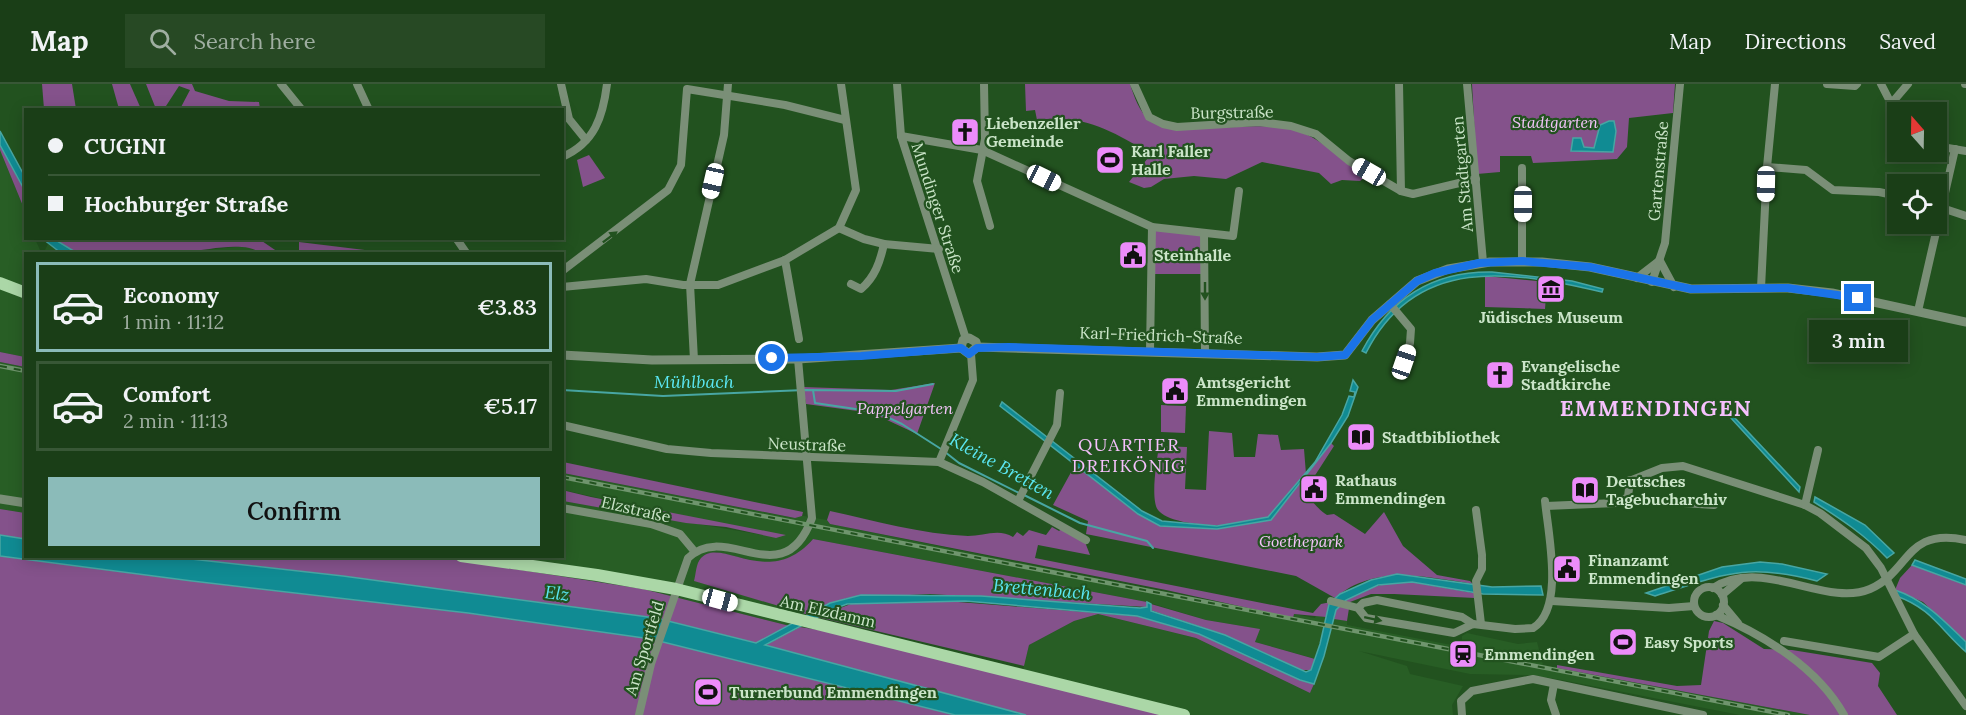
<!DOCTYPE html>
<html lang="en">
<head>
<meta charset="utf-8">
<style>
  body { margin:0; font-family:Lora,serif; background:#274924; color:#f1f3f6; height:100vh; display:flex; flex-direction:column; font-size:22px; white-space:nowrap }
  * { box-sizing:border-box; margin:0 }
  p { font-size:20px; color:#9faea1 }
  .icon { flex:none; width:33px; height:33px; fill:none; stroke:currentColor; stroke-width:2; stroke-linecap:round; stroke-linejoin:round }
  .map { position:relative; flex:1; overflow:hidden }
  .sheet { position:absolute; left:24px; top:168px; width:540px; height:306px; display:flex; flex-direction:column; background:#1a3e17; border-radius:0px; box-shadow:0 3px 15px #0003,0 0 0 2px #385736 }
  .sheet>* { flex:none }
  .hud { position:absolute; left:24px; top:24px; width:540px; height:132px; border-radius:0px; box-shadow:0 3px 15px #0003,0 0 0 2px #385736; display:grid; align-content:center; height:132px; padding:0 24px; background:#1a3e17 }
  .needle { width:39px; rotate:340deg }
  .tools { position:absolute; left:1887px; top:18px; display:grid; gap:12px }
  .tools a { display:grid; place-items:center; width:60px; height:60px; border-radius:0px; background:#1a3e17; box-shadow:0 3px 15px #0003,0 0 0 2px #385736; font-size:30px }
  .end { position:absolute; width:27px; height:27px; margin:-14px; border:8px solid #1a73e8; background:#fff; box-shadow:0 0 0 3px #fff }
  .from { border-radius:50% }
  .bubble { position:absolute; height:42px; border-radius:0px; background:#1a3e17; box-shadow:0 3px 15px #0003,0 0 0 2px #385736; font-size:20px; font-weight:600; line-height:42px; text-align:center }
  .car { position:absolute; width:18px; height:36px; margin:-18px -9px; border-radius:8px; box-shadow:0 0 4px 2px #0007; background:linear-gradient(#fff 24%,#345 0 40%,#fff 0 76%,#345 0 86%,#fff 0) }
  .hud b { display:flex; align-items:center; gap:21px; height:57px; font-size:22px }
  .hud b+b { border-top:2px solid #385736 }
  .hud i { width:15px; height:15px; background:#f1f3f6 }
  ul { padding:10px 0 0; list-style:none }
  li { display:flex; align-items:center; gap:18px; height:90px; margin:0 12px 9px; padding:0 12px; border:3px solid #385736; border-radius:0px }
  li div { flex:1 }
  li b { display:block; font-size:22px }
  li em { font-style:normal; font-weight:600 }
  li.active { border-color:#8bbbb9 }
  li>.icon { width:54px; height:54px; stroke-width:1.5 }
  .button { display:flex; gap:12px; margin-top:auto; padding:12px 24px }
  .button a { flex:1; height:69px; border-radius:0px; background:#8bbbb9; color:#111; font-size:24px; font-weight:600; line-height:69px; text-align:center }
  header { display:flex; align-items:center; gap:36px; box-sizing:border-box; height:84px; padding:0 30px; background:#1a3e17; border-bottom:2px solid #385736 }
  header strong { font-size:28px }
  nav { display:flex; gap:33px; margin-inline-start:auto; font-size:21px }
  .search { width:420px; height:54px; background:#274924; display:flex; align-items:center; gap:15px; box-sizing:border-box; padding:0 21px; border-radius:0px; color:#9faea1; font-size:22px }
  .map>svg:first-child { display:block }
</style>
</head>
<body>
<header>
<strong>Map</strong>
<div class="search"><svg class="icon" aria-label="search" viewBox="0 0 24 24"><circle cx="10" cy="10" r="6"/><path d="M15 15l6 6"/></svg>Search here</div>
<nav><a>Map</a><a>Directions</a><a>Saved</a></nav>
</header>
<div class="map">
<svg width="1966" height="631" viewBox="0 0 1966 631">
  <rect width="100%" height="100%" fill="#22521f"/>
  <!-- built -->
  <g fill="#285e25">
    <polygon points="0,66 25,127 26,154 35,155 40,166 45,166 48,160 61,169 26,170 25,273 0,268"/>
    <polygon points="245,162 263,169 171,170 171,166 185,168"/>
    <polygon points="0,278 25,283 25,429 0,425"/>
    <polygon points="563,389 794,434 798,431 827,436 830,440 1293,534 1294,530 1315,534 1316,531 1347,537 1347,541 1462,563 1462,552 1467,549 1518,560 1537,558 1543,581 1809,631 1740,631 1562,596 1531,591 1470,590 1359,567 1407,582 1410,590 1463,602 1452,621 1453,631 1167,631 1021,594 1029,561 1074,537 1098,530 1196,554 1310,609 1323,577 1255,558 1259,545 1206,536 1147,518 813,455 799,470 782,478 759,478 716,468 706,470 699,476 695,497 809,531 790,542 643,505 438,473 562,472 563,417 780,454 563,406"/>
  </g>
  <!-- green -->
  <g fill="#84528b">
    <polygon points="42,0 72,0 76,25 44,25"/>
    <polygon points="112,0 130,0 141,25 119,25"/>
    <polygon points="146,0 192,0 195,7 229,17 259,18 260,25 180,25 190,6 179,2 166,22 156,25"/>
    <path d="M1025,0H1130C1134,12 1139,28 1150,36C1173,54 1256,36 1292,45C1320,53 1342,75 1366,92L1360,97L1342,96L1331,100L1319,89L1262,78L1226,95L1194,92L1164,95L1151,103L1144,104L1129,98L1151,70C1111,47 1086,30 1037,36L1035,26L1026,27Z"/>
    <polygon points="1472,0 1675,0 1673,29 1629,34 1627,63 1617,75 1533,79 1531,72 1500,72 1500,88 1477,90"/>
    <polygon points="0,61 24,101 25,127 0,66"/>
    <polygon points="589,71 605,94 583,103 577,76"/>
    <polygon points="1155,145 1201,151 1201,190 1154,190"/>
    <path d="M54,155H259L278,168C265,174 255,163 242,163C218,161 195,170 172,166L171,170L77,169Z"/>
    <polygon points="299,158 373,167 373,169 299,169"/>
    <polygon points="1485,192 1547,198 1545,225 1485,223"/>
    <polygon points="0,268 25,273 25,283 0,278"/>
    <polygon points="935,299 917,350 872,329 806,320 803,303 891,306"/>
    <polygon points="1161,321 1186,322 1185,349 1161,348"/>
    <path d="M1209,347L1232,349L1234,373H1255L1258,350L1278,351L1281,366L1304,365L1306,390C1293,403 1282,420 1269,432C1252,447 1171,444 1158,426C1150,415 1157,376 1159,362L1187,363L1185,405L1206,406Z"/>
    <path d="M1331,359L1334,362L1303,410C1315,418 1316,424 1327,431L1334,430L1365,450L1384,428L1403,462L1437,491L1470,497L1473,500C1426,493 1375,480 1335,514L1296,492L1086,450L1088,437L1053,421L1075,381L1138,430L1160,442L1217,445L1271,436Z"/>
    <polygon points="562,378 563,378 803,428 802,432 795,434 563,389"/>
    <polygon points="562,406 591,413 786,451 776,454 726,443 686,439 563,417"/>
    <polygon points="0,425 25,429 25,455 0,451"/>
    <path d="M830,427C875,437 921,450 968,452C983,452 999,444 1013,453L1017,448L1023,452L1029,446L1046,451L1052,443L1059,447L1063,444L1085,458L1090,471L1038,461L1035,474L1313,529L1321,520L1331,518L1326,533L1294,530L1293,534L1166,506L830,440L827,436Z"/>
    <path d="M813,455L1147,518V523L930,510L847,514L809,531L694,497C696,490 696,479 701,474C721,452 769,506 813,455Z"/>
    <polygon points="0,472 192,497 468,529 652,555 955,631 0,631"/>
    <polygon points="360,472 390,475 438,473 643,505 790,542 756,559 656,534 343,492 173,473"/>
    <polygon points="1912,481 1966,501 1966,558 1923,518 1895,506 1900,494"/>
    <path d="M1412,498L1474,509L1475,514L1394,510H1371L1350,518L1347,537L1334,535L1335,526C1354,505 1385,497 1412,498Z"/>
    <polygon points="933,516 1137,532 1199,550 1300,596 1314,600 1310,609 1196,554 1098,530 1074,537 1029,561 1024,582 817,533 856,518"/>
    <polygon points="1151,520 1206,536 1260,545 1255,558 1315,575 1311,586 1301,586 1225,551 1150,526"/>
    <polygon points="1714,537 1723,539 1764,565 1792,566 1872,579 1880,589 1878,602 1897,631 1810,631 1557,584 1557,581 1677,602 1701,601 1709,547"/>
    <polygon points="800,543 832,548 1167,631 1026,631 764,562"/>
  </g>
  <!-- water -->
  <g fill="#108b93" stroke="#48a6a3" stroke-width="1.5">
    <polygon points="1609,37 1614,37 1616,47 1613,68 1571,67 1573,54 1581,54 1584,63 1594,64 1600,41"/>
    <polygon points="0,47 25,93 25,107 0,61"/>
    <polygon points="43,155 54,155 77,169 61,169"/>
    <path d="M1492,188L1572,197L1603,205L1602,208C1512,187 1416,170 1366,269L1362,267C1390,214 1432,187 1492,188Z"/>
    <polygon points="1353,296 1358,303 1348,332 1331,359 1271,436 1217,445 1160,442 1138,430 1000,322 1002,318 1142,427 1162,437 1217,442 1268,433 1315,378 1342,331 1349,312 1354,313 1355,308 1350,307"/>
    <polygon points="1730,333 1734,333 1800,403 1799,408"/>
    <path d="M1815,413L1865,441L1894,469L1887,474C1865,451 1841,435 1814,418Z"/>
    <polygon points="0,451 25,455 26,472 173,473 343,492 656,534 756,559 830,519 861,511 981,512 1140,524 1147,523 1147,518 1151,520 1151,527 1225,551 1306,588 1311,586 1320,560 1329,520 1340,510 1371,496 1397,490 1492,503 1541,502 1543,511 1483,510 1412,498 1378,501 1346,516 1336,526 1324,572 1314,600 1300,596 1199,550 1137,532 965,517 847,520 829,527 765,561 1026,631 955,631 651,555 468,529 192,497 0,472"/>
    <polygon points="1915,476 1966,495 1966,501 1912,481"/>
    <path d="M1760,478L1782,480L1827,490L1817,497C1745,478 1722,491 1655,512L1646,509L1722,483Z"/>
    <path d="M1895,506C1925,516 1944,537 1966,558V568C1940,545 1931,524 1896,512Z"/>
  </g>
  <g fill="none" stroke-linecap="round" stroke-linejoin="round">
    <!-- stream -->
    <g stroke="#48a6a3" stroke-width="2">
      <polyline points="562,306 663,312 805,306 896,307 933,300"/>
      <polyline points="813,306 815,319 876,328 902,340 941,365"/>
      <polyline points="945,368 959,379 1019,409"/>
      <polyline points="1024,411 1080,439 1147,457 1153,464"/>
    </g>
    <!-- minor -->
    <g stroke="#7a8f77" stroke-width="8">
      <polyline points="281,0 302,26"/>
      <polyline points="357,0 369,26"/>
      <polyline points="561,0 569,35 586,56"/>
      <polyline points="897,0 901,52 966,255"/>
      <polyline points="984,0 985,55 977,97 990,142"/>
      <polyline points="1134,0 1149,33 1163,40 1177,43 1259,38 1291,42 1316,50 1349,77 1401,107 1413,110 1476,95"/>
      <polyline points="1399,0 1401,107"/>
      <polyline points="1467,0 1483,178"/>
      <polyline points="1827,0 1855,2 1857,0"/>
      <polyline points="1881,0 1898,33"/>
      <polyline points="1965,0 1966,0"/>
      <polyline points="1890,21 1908,0"/>
      <polyline points="901,52 982,66 1152,143 1150,267"/>
      <polyline points="1936,62 1966,67"/>
      <path d="M562,73C595,59 603,32 607,0"/>
      <polyline points="1767,83 1806,86 1833,106 1879,108 1898,112"/>
      <polyline points="1936,122 1966,132"/>
      <polyline points="1152,143 1233,152 1239,107"/>
      <polyline points="839,144 864,155 884,160 939,165"/>
      <polyline points="1204,149 1205,269"/>
      <polyline points="456,154 467,170"/>
      <polyline points="785,176 799,255"/>
      <polyline points="1522,177 1522,84"/>
      <polyline points="1660,177 1674,203"/>
      <polyline points="562,187 668,106 681,81 687,5 785,21 845,36"/>
      <polyline points="1637,194 1659,177"/>
      <polyline points="1652,198 1665,159 1680,0"/>
      <path d="M851,200L861,205C875,193 880,178 884,160"/>
      <polyline points="562,203 646,195 683,201 718,201 785,176 839,144 856,106 841,0"/>
      <polyline points="1761,204 1767,83 1775,0"/>
      <polyline points="1390,220 1411,245 1410,259 1402,285"/>
      <polyline points="1918,227 1955,65"/>
      <polyline points="694,276 690,200 724,51 728,0"/>
      <polyline points="562,341 667,365 711,369 939,378 983,398 1086,456"/>
      <polyline points="939,378 973,296 971,270"/>
      <polyline points="1627,398 1662,384 1683,382 1805,421 1820,429 1866,464 1881,484 1914,550 1966,622"/>
      <polyline points="1018,417 1057,341 1060,309"/>
      <polyline points="1621,418 1653,417 1714,421"/>
      <polyline points="1805,421 1818,366"/>
      <polyline points="1546,422 1616,419 1628,413 1630,396"/>
      <polyline points="562,424 651,440 680,450 695,468"/>
      <polyline points="1476,426 1482,471"/>
      <circle cx="1709" cy="518" r="15"/>
      <path d="M1713,504C1763,472 1825,524 1870,505C1911,487 1905,443 1966,456"/>
      <polyline points="1722,511 1741,495"/>
      <path d="M1331,517L1358,524L1366,534L1454,549L1473,540L1515,545L1533,544C1565,525 1548,449 1545,417"/>
      <polyline points="1552,517 1669,524 1694,522"/>
      <polyline points="1723,521 1738,539"/>
      <polyline points="1358,524 1363,519 1377,516 1462,533 1473,540"/>
      <path d="M1716,531C1764,551 1818,584 1844,631"/>
      <polyline points="1481,540 1476,497 1482,485 1482,474"/>
      <polyline points="1784,557 1879,573 1914,550"/>
      <polyline points="1554,600 1551,616 1556,631"/>
      <path d="M639,631L651,580L688,474C727,436 783,512 812,434L798,275"/>
      <polyline points="1462,631 1461,617 1472,607 1533,595 1703,631"/>
    </g>
    <!-- tertiary -->
    <g stroke="#7a8f77" stroke-width="9">
      <polyline points="977,263 1317,273 1345,271 1372,236 1417,197 1448,185 1490,178 1542,178 1590,183 1691,205 1788,204 1832,209 1966,238"/>
      <polyline points="961,264 963,256 969,254 976,258 977,263"/>
      <polyline points="961,264 969,270 977,263"/>
      <polyline points="562,271 652,276 798,275 961,264"/>
      <polyline points="0,415 26,419"/>
    </g>
    <!-- primary -->
    <g stroke="#abd7a7" stroke-width="12">
      <polyline points="0,199 26,209"/>
      <polyline points="461,472 597,491 676,505 1184,631"/>
    </g>
    <!-- rail casing -->
    <g stroke="#6f956d" stroke-width="4.5">
      <g id="rail">
        <polyline points="0,282 26,287"/>
        <polyline points="562,393 1788,631"/>
      </g>
    </g>
    <!-- rail -->
    <use href="#rail" stroke="#22521f" stroke-width="2" stroke-dasharray="7" stroke-linecap="butt"/>
  </g>
  <!-- one-way arrows -->
  <defs><path id="oneway-solid" d="M-6-.8H1V-3.2L6.5 0L1 3.2V.8H-6Z" transform="scale(1.5)"/></defs>
  <g fill="#22521f">
    <use href="#oneway-solid" transform="translate(610 153) rotate(-37)"/>
    <use href="#oneway-solid" transform="translate(1205 207) rotate(90)"/>
    <use href="#oneway-solid" transform="translate(1373 535) rotate(12)"/>
  </g>
  <g fill="none" stroke-linecap="round" stroke-linejoin="round">
    <!-- route -->
    <polyline stroke="#1a73e8" stroke-width="8" points="772,274 861,272 961,264 969,270 977,264 1008,263 1317,273 1345,271 1372,236 1417,197 1435,189 1479,179 1522,177 1590,183 1691,205 1788,204 1858,214"/>
  </g>
  <!-- icons -->
  <defs>
    <g id="church-square" transform="scale(1.5)"><rect x="-9" y="-9" width="18" height="18" rx="4" fill="#ec8cfa" stroke="#22521f"/><path d="M-1.2-6h2.4v3.5h3.3v2.4h-3.3V6h-2.4V-.1h-3.3v-2.4h3.3Z" fill="#111"/></g>
    <g id="stadium-square" transform="scale(1.5)"><rect x="-9" y="-9" width="18" height="18" rx="4" fill="#ec8cfa" stroke="#22521f"/><path d="M0-5a6.5 5 0 1 0 0 10a6.5 5 0 1 0 0-10ZM-3.5-1.8h7v3.6h-7Z" fill="#111"/></g>
    <g id="civic-square" transform="scale(1.5)"><rect x="-9" y="-9" width="18" height="18" rx="4" fill="#ec8cfa" stroke="#22521f"/><path d="M-.6-6.5H3V-4.5H.6V-3L4-1V1h2V6H-6V1h2V-1L-.6-3ZM-1.2 2.5V6h2.4V2.5Z" fill="#111"/></g>
    <g id="museum-square" transform="scale(1.5)"><rect x="-9" y="-9" width="18" height="18" rx="4" fill="#ec8cfa" stroke="#22521f"/><path d="M0-6L6-3V-2H-6V-3ZM-5-1h2V3h-2ZM-1-1h2V3h-2ZM3-1h2V3H3ZM-6 4H6V6H-6Z" fill="#111"/></g>
    <g id="library-square" transform="scale(1.5)"><rect x="-9" y="-9" width="18" height="18" rx="4" fill="#ec8cfa" stroke="#22521f"/><path d="M-6-4Q-3-5.5-.7-3.5V5Q-3 3-6 4ZM6-4Q3-5.5 .7-3.5V5Q3 3 6 4Z" fill="#111"/></g>
    <g id="station-square" transform="scale(1.5)"><rect x="-9" y="-9" width="18" height="18" rx="4" fill="#ec8cfa" stroke="#22521f"/><path d="M-3-6H3Q5-6 5-4V2Q5 4 3 4L4.5 6H3L1.5 4h-3L-3 6H-4.5L-3 4Q-5 4-5 2V-4Q-5-6-3-6ZM-3.5-4v3h7v-3ZM-3.5 1v1.5H-2V1ZM2 1v1.5H3.5V1Z" fill="#111"/></g>
  </defs>
  <g fill-rule="evenodd">
    <use href="#church-square" x="965" y="48"/>
    <use href="#stadium-square" x="1110" y="76"/>
    <use href="#civic-square" x="1133" y="171"/>
    <use href="#museum-square" x="1551" y="205"/>
    <use href="#church-square" x="1500" y="291"/>
    <use href="#civic-square" x="1175" y="307"/>
    <use href="#library-square" x="1361" y="353"/>
    <use href="#civic-square" x="1314" y="405"/>
    <use href="#library-square" x="1585" y="406"/>
    <use href="#civic-square" x="1567" y="485"/>
    <use href="#stadium-square" x="1623" y="558"/>
    <use href="#station-square" x="1463" y="570"/>
    <use href="#stadium-square" x="708" y="608"/>
  </g>
  <g text-anchor="middle" dominant-baseline="central" stroke-width="4.5" stroke-linejoin="round" paint-order="stroke">
    <!-- street labels -->
    <g font-size="16" fill="#cbe5c9" stroke="#22521f">
      <text transform="translate(1232 28) rotate(-1)">Burgstraße</text>
      <text transform="translate(1658 87) rotate(-85)">Gartenstraße</text>
      <text transform="translate(1462 90) rotate(-95)">Am Stadtgarten</text>
      <text transform="translate(938 124) rotate(72)">Mundinger Straße</text>
      <text transform="translate(1161 251) rotate(2)">Karl-Friedrich-Straße</text>
      <text transform="translate(807 360) rotate(2)">Neustraße</text>
      <text transform="translate(636 425) rotate(13)">Elzstraße</text>
      <text transform="translate(828 527) rotate(13)">Am Elzdamm</text>
      <text transform="translate(644 564) rotate(-73)">Am Sportfeld</text>
    </g>
    <!-- park labels -->
    <g font-size="16" font-style="italic" fill="#f4c4fa" stroke="#22521f">
      <text x="1555" y="38">Stadtgarten</text>
      <text x="905" y="324">Pappelgarten</text>
      <text x="1301" y="457">Goethepark</text>
    </g>
    <!-- poi labels -->
    <g font-size="16" font-weight="bold" fill="#cbe5c9" stroke="#22521f" text-anchor="start">
      <text x="986" y="39">Liebenzeller<tspan x="986" dy="18">Gemeinde</tspan></text>
      <text x="1131" y="67">Karl Faller<tspan x="1131" dy="18">Halle</tspan></text>
      <text x="1154" y="171">Steinhalle</text>
      <text x="1551" y="233" text-anchor="middle">Jüdisches Museum</text>
      <text x="1521" y="282">Evangelische<tspan x="1521" dy="18">Stadtkirche</tspan></text>
      <text x="1196" y="298">Amtsgericht<tspan x="1196" dy="18">Emmendingen</tspan></text>
      <text x="1382" y="353">Stadtbibliothek</text>
      <text x="1335" y="396">Rathaus<tspan x="1335" dy="18">Emmendingen</tspan></text>
      <text x="1606" y="397">Deutsches<tspan x="1606" dy="18">Tagebucharchiv</tspan></text>
      <text x="1588" y="476">Finanzamt<tspan x="1588" dy="18">Emmendingen</tspan></text>
      <text x="1644" y="558">Easy Sports</text>
      <text x="1484" y="570">Emmendingen</text>
      <text x="729" y="608">Turnerbund Emmendingen</text>
    </g>
    <!-- water labels -->
    <g font-size="18" font-style="italic" fill="#5ae6f1" stroke="#22521f">
      <text x="694" y="297">Mühlbach</text>
      <text transform="translate(1002 382) rotate(29)">Kleine Bretten</text>
      <text transform="translate(1042 505) rotate(5)">Brettenbach</text>
      <text transform="translate(557 509) rotate(7)">Elz</text>
    </g>
    <!-- neighbourhood labels -->
    <g font-size="18" letter-spacing="1.5" fill="#f6c1fd" stroke="#22521f">
      <text x="1129" y="360">QUARTIER<tspan x="1129" dy="21">DREIKÖNIG</tspan></text>
    </g>
    <!-- district labels -->
    <g font-size="22" font-weight="bold" letter-spacing="1.5" fill="#f6c1fd" stroke="#22521f">
      <text x="1656" y="324">EMMENDINGEN</text>
    </g>
  </g>
</svg>
<div class="tools">
<a><svg class="needle" viewBox="-14 -14 28 28"><path d="M0-13l5 13h-10z" fill="#e53935"/><path d="M0 13l5-13h-10z" fill="#9faea1"/></svg></a>
<a><svg class="icon" aria-label="locate" viewBox="0 0 24 24"><circle cx="12" cy="12" r="6"/><path d="M12 2v4M12 18v4M2 12h4M18 12h4"/></svg></a>
</div>
<i class="end from" style="left:772px;top:274px"></i>
<i class="end" style="left:1858px;top:214px"></i>
<div class="bubble" style="left:1809px;top:236px;width:99px">3 min</div>
<i class="car" style="left:1369px;top:88px;rotate:300deg"></i>
<i class="car" style="left:1044px;top:94px;rotate:116deg"></i>
<i class="car" style="left:713px;top:97px;rotate:193deg"></i>
<i class="car" style="left:1766px;top:100px;rotate:181deg"></i>
<i class="car" style="left:1523px;top:120px;rotate:180deg"></i>
<i class="car" style="left:1404px;top:278px;rotate:19deg"></i>
<i class="car" style="left:720px;top:516px;rotate:105deg"></i>
<div class="hud">
<b><i class="from"></i>CUGINI</b>
<b><i></i>Hochburger Straße</b>
</div>
<section class="sheet">
<ul>
<li class="active"><svg class="icon" aria-label="car" viewBox="0 0 24 24"><path d="M5 17H2v-5l4-1 3-4h7l3 4 3 1v5h-3M9 17h6M6 11h13"/><circle cx="7" cy="17" r="2"/><circle cx="17" cy="17" r="2"/></svg><div><b>Economy</b><p>1 min · 11:12</p></div><em>€3.83</em></li>
<li><svg class="icon" aria-label="car" viewBox="0 0 24 24"><path d="M5 17H2v-5l4-1 3-4h7l3 4 3 1v5h-3M9 17h6M6 11h13"/><circle cx="7" cy="17" r="2"/><circle cx="17" cy="17" r="2"/></svg><div><b>Comfort</b><p>2 min · 11:13</p></div><em>€5.17</em></li>
</ul>
<div class="button"><a>Confirm</a></div>
</section>
</div>
</body>
</html>
